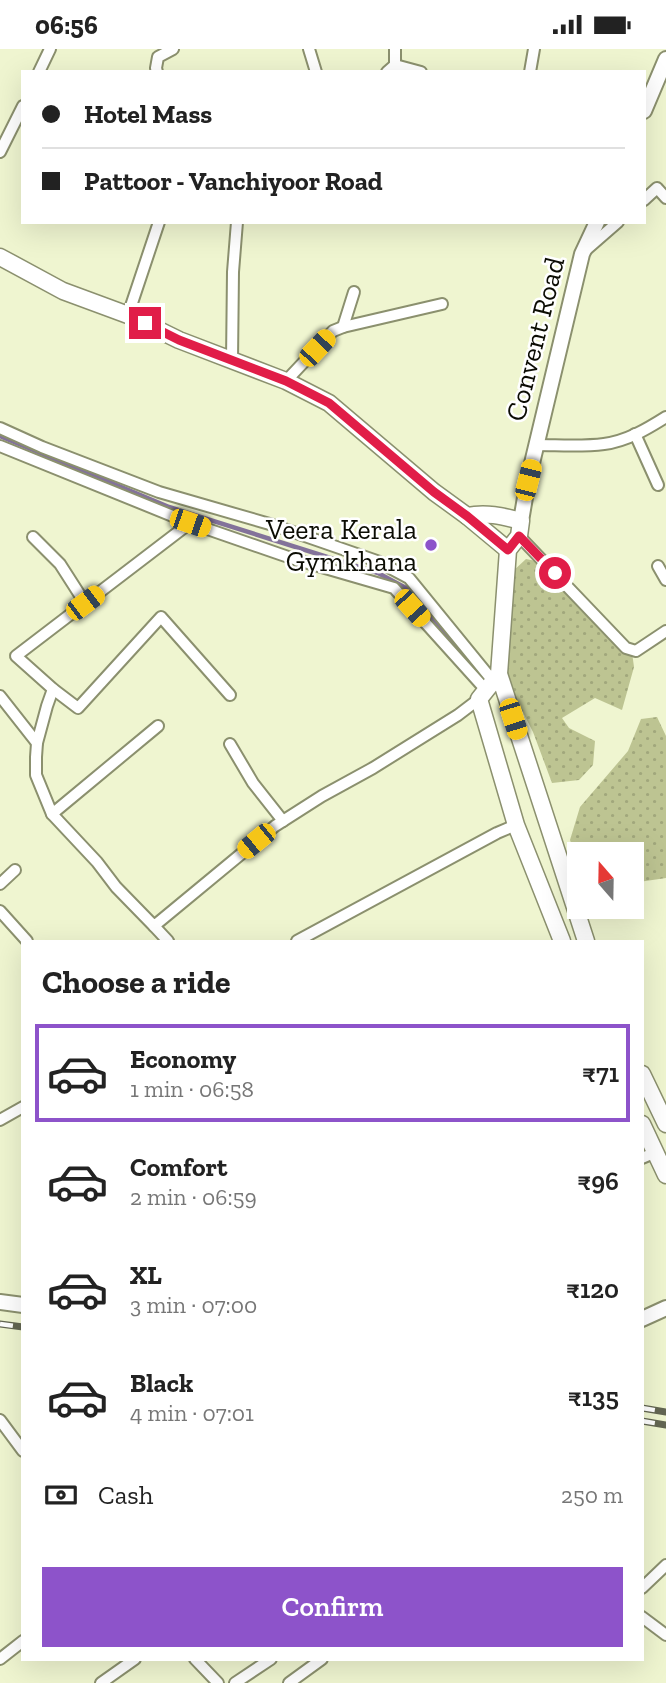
<!DOCTYPE html>
<html lang="en">
<head>
<meta charset="utf-8">
<style>
  body { margin:0; font-family:"Zilla Slab",serif; background:#f6f6f6; color:#222; height:100vh; display:flex; flex-direction:column; font-size:26px; white-space:nowrap }
  * { box-sizing:border-box; margin:0 }
  p { font-size:23px; color:#767676 }
  .icon { flex:none; width:38px; height:38px; fill:none; stroke:currentColor; stroke-width:2; stroke-linecap:round; stroke-linejoin:round }
  .map { position:relative; flex:1; overflow:hidden }
  .side { position:absolute; left:21px; top:891px; width:623px; height:721px; display:flex; flex-direction:column; background:#fff; border-radius:0px; box-shadow:0 7px 28px #0002 }
  .side>* { flex:none }
  .top-card { position:absolute; left:21px; top:21px; width:625px; height:154px; border-radius:0px; box-shadow:0 7px 28px #0002; display:grid; align-content:center; height:154px; padding:0 21px; background:#fff }
  .needle { width:46px; rotate:340deg }
  .tools { position:absolute; left:567px; top:793px; display:grid; gap:14px }
  .tools a { display:grid; place-items:center; width:77px; height:77px; border-radius:0px; background:#fff; box-shadow:0 7px 28px #0002; font-size:35px }
  .end { position:absolute; width:32px; height:32px; margin:-16px; border:9px solid #e11d48; background:#fff; box-shadow:0 0 0 4px #fff }
  .from { border-radius:50% }
  .car { position:absolute; width:21px; height:42px; margin:-21px -10px; border-radius:9px; box-shadow:0 0 5px 2px #0007; background:linear-gradient(#f5c518 24%,#345 0 40%,#f5c518 0 76%,#345 0 86%,#f5c518 0) }
  .top-card b { display:flex; align-items:center; gap:24px; height:66px; font-size:26px }
  .top-card b+b { border-top:2px solid #e0e0e0 }
  .top-card i { width:18px; height:18px; background:#222 }
  ul { padding:0; list-style:none }
  li { display:flex; align-items:center; gap:21px; height:98px; margin:0 14px 10px; padding:0 7px; border:4px solid transparent; border-radius:0px }
  li div { flex:1 }
  li b { display:block; font-size:26px }
  li em { font-style:normal; font-weight:600 }
  li.selected { border-color:#8d53ca }
  li>.icon { width:63px; height:63px; stroke-width:1.5 }
  h2 { padding:0 21px; font-size:32px; line-height:84px }
  .pay { display:flex; align-items:center; gap:18px; height:77px; padding:0 21px; font-size:26px }
  .pay p { margin-inline-start:auto }
  .primary-button { display:flex; gap:14px; margin-top:auto; padding:14px 21px }
  .primary-button a { flex:1; height:80px; border-radius:0px; background:#8d53ca; color:#fff; font-size:28px; font-weight:600; line-height:80px; text-align:center }
  .status { display:flex; justify-content:space-between; align-items:center; height:49px; padding:0 35px; background:#fff; direction:ltr }
  .status svg { height:19px; fill:currentColor }
  .map>svg:first-child { display:block }
</style>
</head>
<body>
<div class="status"><b>06:56</b><svg viewBox="0 0 49 12"><path d="M0 12V9h3v3zM5 12V6h3v6zM10 12V3h3v9zM15 12V0h3v12zM26 1h20v11H26zM47 4h2v5h-2z"/></svg></div>
<div class="map">
<svg width="666" height="1634" viewBox="0 0 666 1634">
  <defs>
    <pattern id="grass-dots" width="8" height="8" patternUnits="userSpaceOnUse" patternTransform="scale(1.75)"><rect width="8" height="8" fill="#bdc492"/><path d="M2 2h.1M6 6h.1" fill="none" stroke="#a1a77c" stroke-width="1.8" stroke-linecap="round"/></pattern>
  </defs>
  <rect width="100%" height="100%" fill="#eff5d0"/>
  <!-- grass -->
  <g fill="url(#grass-dots)">
    <polygon points="526,510 536,512 578,557 631,596 634,618 622,661 595,649 562,669 569,679 595,692 593,716 579,731 552,734 533,683 505,628 512,523"/>
    <polygon points="657,668 666,687 666,829 632,834 632,805 579,805 579,817 570,791 580,758 628,702 641,670"/>
  </g>
  <g fill="none" stroke-linecap="round" stroke-linejoin="round">
    <!-- stream -->
    <polyline stroke="#83729a" stroke-width="4.5" points="0,387 169,458 378,524 406,539 485,632"/>
    <!-- minor casing -->
    <g stroke="#8b906e" stroke-width="14">
      <g id="minor">
        <polyline points="309,0 316,23"/>
        <polyline points="395,16 395,0"/>
        <polyline points="39,23 50,0"/>
        <polyline points="157,23 156,19 158,8 173,0"/>
        <polyline points="387,23 395,16 421,23"/>
        <polyline points="530,23 534,0"/>
        <polyline points="0,103 23,57"/>
        <polyline points="644,151 657,139 666,149"/>
        <polyline points="587,200 618,173"/>
        <polyline points="128,266 159,173"/>
        <polyline points="343,278 354,243"/>
        <polyline points="232,311 233,223 237,173"/>
        <polyline points="286,332 333,282 343,278 442,255"/>
        <polyline points="0,379 42,398 159,443 273,476 377,512 409,529 493,632"/>
        <polyline points="635,385 658,436"/>
        <path d="M536,396C558,396 582,398 604,395C627,392 647,380 666,368"/>
        <polyline points="0,397 190,474 294,510 394,539 485,640"/>
        <polyline points="190,474 16,607 53,640 78,659 161,568 230,646"/>
        <polyline points="519,487 626,599 636,602 666,582"/>
        <polyline points="33,488 60,515 85,554"/>
        <polyline points="658,517 666,531"/>
        <polyline points="53,640 47,657 37,694 36,708 36,726 52,765 97,813 116,838 154,877 275,777 322,747 373,719 458,666 479,650"/>
        <polyline points="0,647 37,694"/>
        <polyline points="230,695 253,734 283,772"/>
        <polyline points="52,765 158,677"/>
        <polyline points="0,835 15,821"/>
        <polyline points="0,862 27,892"/>
        <polyline points="154,877 168,892"/>
        <polyline points="297,892 497,784 516,776"/>
        <polyline points="0,1071 23,1058"/>
        <polyline points="642,1109 656,1103"/>
        <polyline points="0,1371 23,1402"/>
        <polyline points="642,1539 666,1516"/>
        <polyline points="642,1568 666,1586"/>
        <polyline points="0,1610 23,1592"/>
        <polyline points="195,1610 218,1634"/>
        <polyline points="101,1634 135,1610"/>
        <polyline points="235,1634 271,1610"/>
        <polyline points="289,1634 322,1610"/>
      </g>
    </g>
    <!-- tertiary casing -->
    <g stroke="#8b906e" stroke-width="18">
      <g id="tertiary">
        <polyline points="644,62 666,10"/>
        <polyline points="521,472 528,431 582,205 597,173"/>
        <polyline points="0,1253 23,1256"/>
        <polyline points="642,1270 666,1259"/>
      </g>
    </g>
    <!-- secondary casing -->
    <g stroke="#8b906e" stroke-width="19">
      <g id="secondary">
        <polyline points="0,208 63,242 128,266 179,291 286,332 329,354 434,443 467,467 508,501"/>
        <path d="M467,467C486,463 502,467 521,472L519,487L508,501L499,625L586,892"/>
        <polyline points="499,625 479,650 516,776 562,892"/>
        <polyline points="642,1025 666,1075"/>
        <polyline points="642,1075 666,1126"/>
      </g>
    </g>
    <!-- minor -->
    <use href="#minor" stroke="#fff" stroke-width="10"/>
    <!-- tertiary -->
    <use href="#tertiary" stroke="#fff" stroke-width="14"/>
    <!-- secondary -->
    <use href="#secondary" stroke="#fff" stroke-width="16"/>
    <!-- rail casing -->
    <g stroke="#636652" stroke-width="7">
      <g id="rail">
        <polyline points="0,1275 23,1278"/>
        <polyline points="642,1359 666,1363"/>
        <polyline points="642,1372 666,1376"/>
      </g>
    </g>
    <!-- rail -->
    <use href="#rail" stroke="#fff" stroke-width="4.5" stroke-dasharray="13" stroke-linecap="butt"/>
  </g>
  <g fill="none" stroke-linecap="round" stroke-linejoin="round">
    <!-- route -->
    <polyline stroke="#e11d48" stroke-width="9" points="145,274 179,291 286,332 329,354 434,443 467,467 508,501 519,487 555,524"/>
  </g>
  <!-- markers -->
  <circle fill="#8d53ca" stroke="#fff" stroke-width="2.5" cx="431" cy="496" r="7"/>
  <g text-anchor="middle" dominant-baseline="central" stroke-width="5" stroke-linejoin="round" paint-order="stroke">
    <!-- street labels -->
    <g font-size="28" fill="#0b0c03" stroke="#fff">
      <text transform="translate(535 290) rotate(-76)">Convent Road</text>
    </g>
    <!-- poi labels -->
    <g font-size="28" fill="#0b0c03" stroke="#fff" text-anchor="end">
      <text x="417" y="480">Veera Kerala<tspan x="417" dy="32">Gymkhana</tspan></text>
    </g>
  </g>
</svg>
<div class="tools">
<a><svg class="needle" viewBox="-14 -14 28 28"><path d="M0-13l5 13h-10z" fill="#e53935"/><path d="M0 13l5-13h-10z" fill="#767676"/></svg></a>
</div>
<i class="end from" style="left:555px;top:524px"></i>
<i class="end" style="left:145px;top:274px"></i>
<i class="car" style="left:317px;top:299px;rotate:43deg"></i>
<i class="car" style="left:528px;top:431px;rotate:14deg"></i>
<i class="car" style="left:190px;top:474px;rotate:109deg"></i>
<i class="car" style="left:85px;top:554px;rotate:53deg"></i>
<i class="car" style="left:412px;top:559px;rotate:138deg"></i>
<i class="car" style="left:513px;top:670px;rotate:162deg"></i>
<i class="car" style="left:256px;top:792px;rotate:231deg"></i>
<div class="top-card">
<b><i class="from"></i>Hotel Mass</b>
<b><i></i>Pattoor - Vanchiyoor Road</b>
</div>
<section class="side">
<h2>Choose a ride</h2>
<ul>
<li class="selected"><svg class="icon" aria-label="car" viewBox="0 0 24 24"><path d="M5 17H2v-5l4-1 3-4h7l3 4 3 1v5h-3M9 17h6M6 11h13"/><circle cx="7" cy="17" r="2"/><circle cx="17" cy="17" r="2"/></svg><div><b>Economy</b><p>1 min · 06:58</p></div><em>₹71</em></li>
<li><svg class="icon" aria-label="car" viewBox="0 0 24 24"><path d="M5 17H2v-5l4-1 3-4h7l3 4 3 1v5h-3M9 17h6M6 11h13"/><circle cx="7" cy="17" r="2"/><circle cx="17" cy="17" r="2"/></svg><div><b>Comfort</b><p>2 min · 06:59</p></div><em>₹96</em></li>
<li><svg class="icon" aria-label="car" viewBox="0 0 24 24"><path d="M5 17H2v-5l4-1 3-4h7l3 4 3 1v5h-3M9 17h6M6 11h13"/><circle cx="7" cy="17" r="2"/><circle cx="17" cy="17" r="2"/></svg><div><b>XL</b><p>3 min · 07:00</p></div><em>₹120</em></li>
<li><svg class="icon" aria-label="car" viewBox="0 0 24 24"><path d="M5 17H2v-5l4-1 3-4h7l3 4 3 1v5h-3M9 17h6M6 11h13"/><circle cx="7" cy="17" r="2"/><circle cx="17" cy="17" r="2"/></svg><div><b>Black</b><p>4 min · 07:01</p></div><em>₹135</em></li>
</ul>
<div class="pay"><svg class="icon" aria-label="cash" viewBox="0 0 24 24"><path d="M3 7h18v10H3z"/><circle cx="12" cy="12" r="2"/></svg>Cash<p>250 m</p></div>
<div class="primary-button"><a>Confirm</a></div>
</section>
</div>
</body>
</html>
